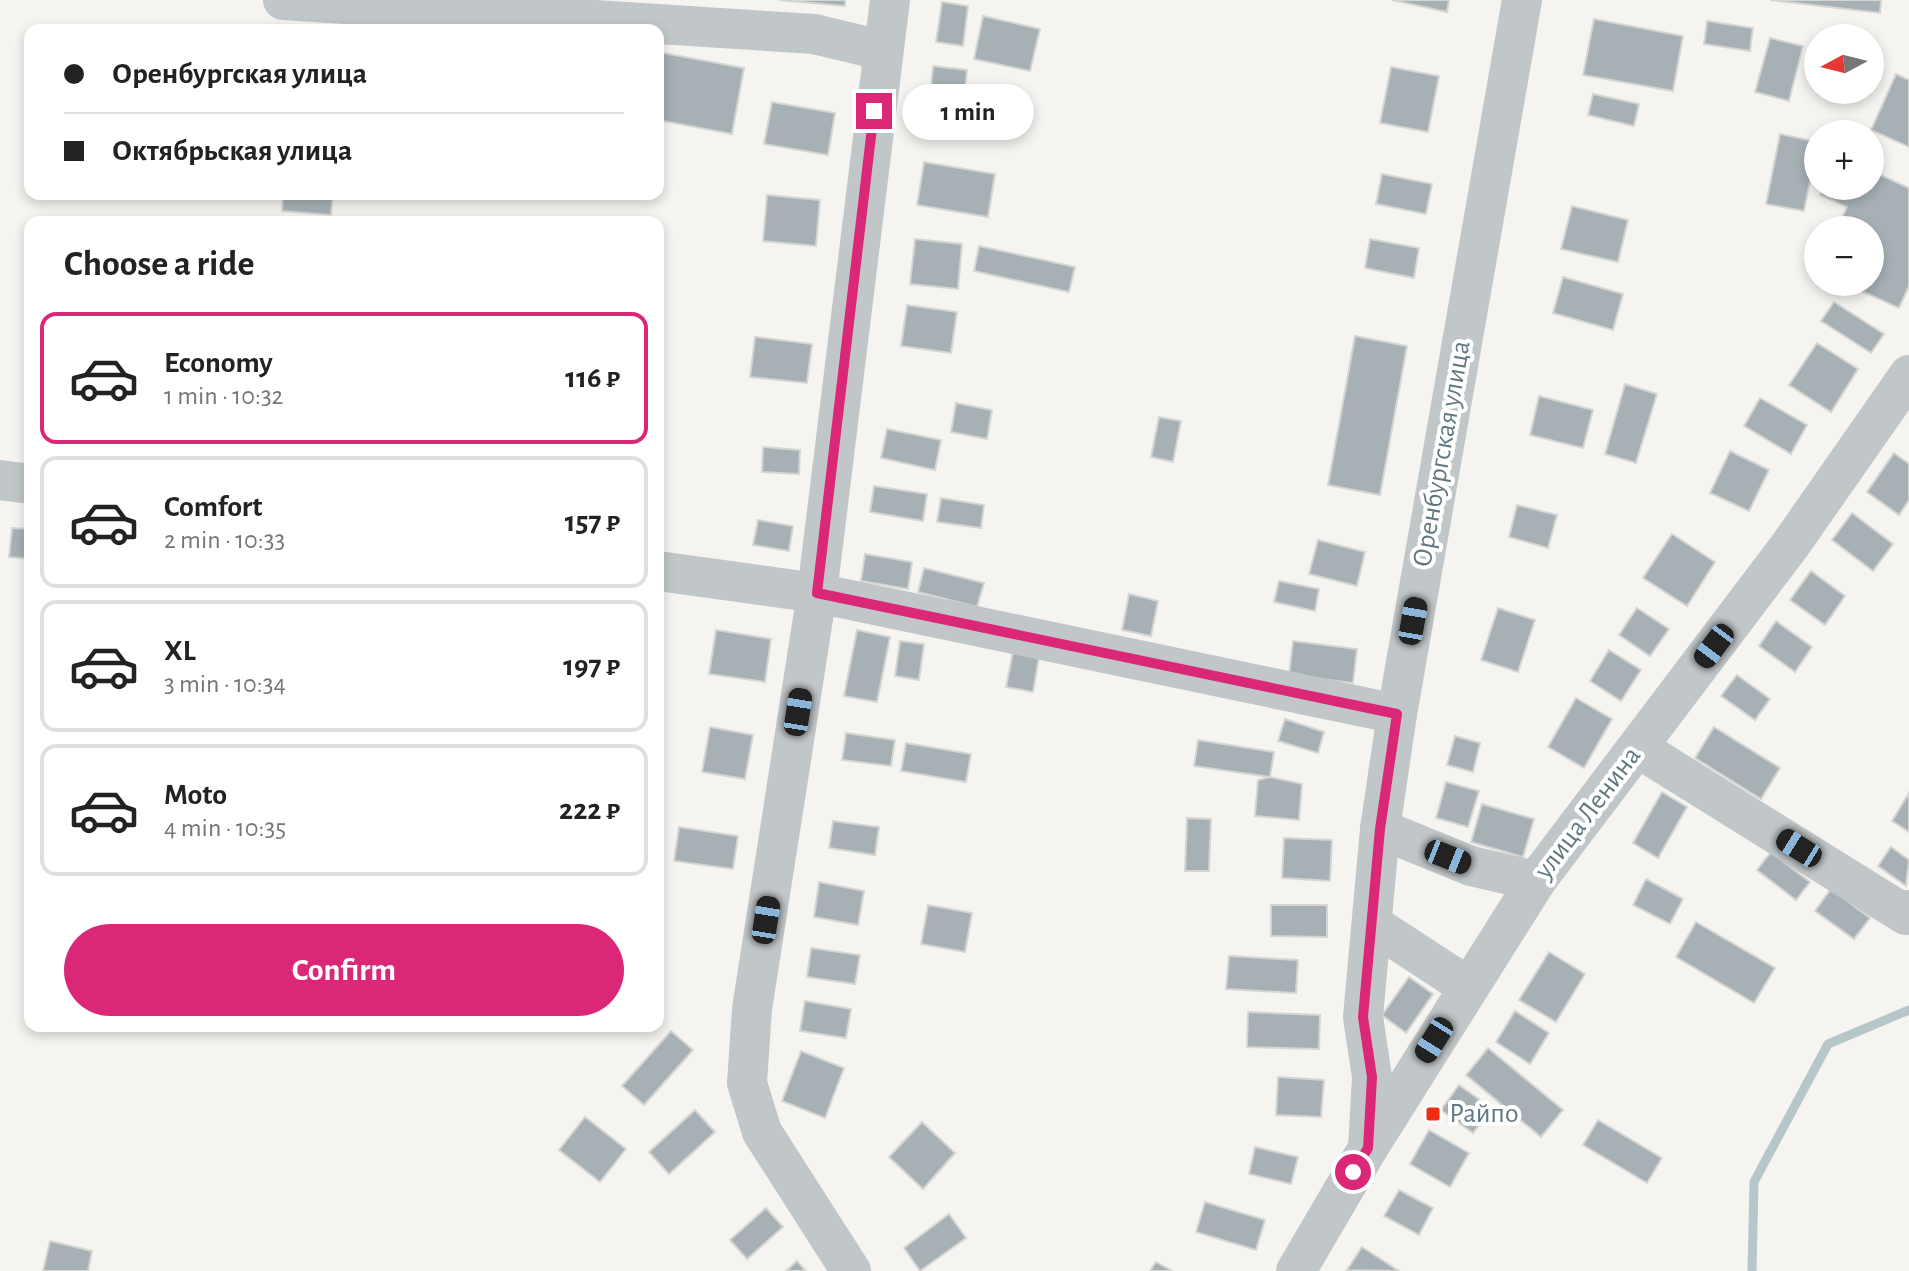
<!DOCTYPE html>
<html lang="en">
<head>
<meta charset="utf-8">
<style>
  body { margin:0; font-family:"Alegreya Sans",sans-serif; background:#f6f6f6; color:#222; height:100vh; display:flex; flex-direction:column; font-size:30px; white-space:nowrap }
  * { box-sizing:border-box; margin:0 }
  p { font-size:26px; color:#767676 }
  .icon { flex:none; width:44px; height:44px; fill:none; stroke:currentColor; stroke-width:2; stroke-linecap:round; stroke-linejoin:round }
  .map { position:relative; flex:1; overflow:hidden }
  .details { position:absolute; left:24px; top:216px; width:640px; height:816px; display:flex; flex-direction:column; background:#fff; border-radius:16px; box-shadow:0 4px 12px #0003 }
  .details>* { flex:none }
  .hud { position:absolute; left:24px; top:24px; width:640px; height:176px; border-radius:16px; box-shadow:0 4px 12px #0003; display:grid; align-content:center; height:176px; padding:0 40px; background:#fff }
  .needle { width:52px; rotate:263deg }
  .tools { position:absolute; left:1804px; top:24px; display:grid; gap:16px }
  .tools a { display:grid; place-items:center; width:80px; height:80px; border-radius:50%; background:#fff; box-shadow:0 4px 12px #0003; font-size:40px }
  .end { position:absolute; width:36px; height:36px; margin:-18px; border:10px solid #db2777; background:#fff; box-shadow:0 0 0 4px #fff }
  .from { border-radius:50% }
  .bubble { position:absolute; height:56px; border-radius:28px; background:#fff; box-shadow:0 4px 12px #0003; font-size:26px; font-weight:700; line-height:56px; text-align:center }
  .car { position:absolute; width:24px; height:48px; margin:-24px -12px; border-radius:10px; box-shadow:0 0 6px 2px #0007; background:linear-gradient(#222 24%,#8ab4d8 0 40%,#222 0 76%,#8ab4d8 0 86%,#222 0) }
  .hud b { display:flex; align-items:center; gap:28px; height:76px; font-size:30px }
  .hud b+b { border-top:2px solid #e0e0e0 }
  .hud i { width:20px; height:20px; background:#222 }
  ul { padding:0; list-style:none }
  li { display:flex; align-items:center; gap:24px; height:132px; margin:0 16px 12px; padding:0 24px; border:4px solid #e0e0e0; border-radius:16px }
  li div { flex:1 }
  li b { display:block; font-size:30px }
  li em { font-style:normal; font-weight:700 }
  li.selected { border-color:#db2777 }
  li>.icon { width:72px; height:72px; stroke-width:1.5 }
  h2 { padding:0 40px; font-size:36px; line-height:96px }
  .cta { display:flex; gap:16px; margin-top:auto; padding:16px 40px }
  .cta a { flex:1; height:92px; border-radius:48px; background:#db2777; color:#fff; font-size:32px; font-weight:700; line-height:92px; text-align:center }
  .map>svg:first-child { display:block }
</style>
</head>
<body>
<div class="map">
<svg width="1909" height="1271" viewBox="0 0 1909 1271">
  <rect width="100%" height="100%" fill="#f5f4f0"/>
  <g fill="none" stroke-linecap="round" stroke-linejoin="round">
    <!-- stream -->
    <polyline stroke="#b6c6c9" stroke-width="9" points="1752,1271 1754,1182 1828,1044 1909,1010"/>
  </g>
  <!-- building -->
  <g fill="#a7b1b5" stroke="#d5d5d3" stroke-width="2">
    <polygon points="779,0 845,0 845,6"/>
    <polygon points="1392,0 1449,0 1447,12"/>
    <polygon points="1770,0 1881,0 1880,13"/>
    <polygon points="942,2 968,6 963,46 936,42"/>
    <polygon points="983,16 1040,29 1030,71 974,59"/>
    <polygon points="1594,19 1683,36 1673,91 1583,75"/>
    <polygon points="1707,21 1753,28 1750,51 1704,44"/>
    <polygon points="1770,38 1803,46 1789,101 1755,92"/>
    <polygon points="30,52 30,113 27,113"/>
    <polygon points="658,52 744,68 732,134 658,120"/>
    <polygon points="933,66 967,70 963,112 929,108"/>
    <polygon points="1391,67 1439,76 1428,132 1380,123"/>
    <polygon points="1896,74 1909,80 1909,147 1871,130"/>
    <polygon points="1593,94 1639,104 1634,126 1588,115"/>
    <polygon points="772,102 835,113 828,155 764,144"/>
    <polygon points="1780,134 1818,142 1804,211 1766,204"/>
    <polygon points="924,162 995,174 988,217 917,205"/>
    <polygon points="1870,170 1909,188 1909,286 1899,308 1841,282 1870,282 1870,230 1836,230 1847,207 1820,195 1824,186 1870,186"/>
    <polygon points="1382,174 1432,184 1426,214 1376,204"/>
    <polygon points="283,194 333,194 331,215 282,211"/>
    <polygon points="767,195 820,200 816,246 763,241"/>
    <polygon points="1572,206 1628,220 1618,262 1561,249"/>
    <polygon points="658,227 662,227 659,286 658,286"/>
    <polygon points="915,239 962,244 958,289 910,284"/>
    <polygon points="1370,239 1419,248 1414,278 1365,268"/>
    <polygon points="979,246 1075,267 1069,292 974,271"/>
    <polygon points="1563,277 1623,294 1613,330 1553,313"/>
    <polygon points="1834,302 1884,334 1871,353 1821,321"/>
    <polygon points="907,305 957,312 951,353 901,346"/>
    <polygon points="1355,336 1407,346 1380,495 1328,485"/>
    <polygon points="755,337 812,344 807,383 750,377"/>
    <polygon points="1817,343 1858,369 1831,412 1789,385"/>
    <polygon points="1625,384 1657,394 1636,463 1605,454"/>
    <polygon points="1539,396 1593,410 1583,448 1530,435"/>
    <polygon points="1760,398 1807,425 1791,454 1744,426"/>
    <polygon points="956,403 992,410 987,439 951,432"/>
    <polygon points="1159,417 1181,421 1173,462 1151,457"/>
    <polygon points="887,429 941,440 935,470 881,458"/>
    <polygon points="763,447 800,450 799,474 762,472"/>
    <polygon points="1730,451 1769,470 1749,511 1710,493"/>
    <polygon points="1894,453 1909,464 1909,500 1899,515 1867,492"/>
    <polygon points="874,486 927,494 923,521 870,512"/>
    <polygon points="941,498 984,505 981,528 937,522"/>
    <polygon points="1517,505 1557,515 1548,548 1509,537"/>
    <polygon points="1852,513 1893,544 1873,571 1832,540"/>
    <polygon points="758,520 793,526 789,551 753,545"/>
    <polygon points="12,528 30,529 30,559 9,557"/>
    <polygon points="1672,534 1715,562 1687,606 1643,578"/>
    <polygon points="1318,540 1365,552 1357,586 1309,574"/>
    <polygon points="865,554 912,562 908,589 861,581"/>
    <polygon points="924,568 984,583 977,607 918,592"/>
    <polygon points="1811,571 1845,596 1825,625 1790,600"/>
    <polygon points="1279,581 1319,589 1315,611 1274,602"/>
    <polygon points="1129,594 1158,601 1151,636 1122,630"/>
    <polygon points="1498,608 1535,620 1518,672 1481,660"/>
    <polygon points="1637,608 1669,629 1650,656 1619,635"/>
    <polygon points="1776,621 1812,647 1795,672 1759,646"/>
    <polygon points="716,630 771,639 765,682 709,674"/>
    <polygon points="857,630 890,637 877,702 844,696"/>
    <polygon points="900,641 924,644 919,680 895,676"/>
    <polygon points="1293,641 1357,649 1353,683 1289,675"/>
    <polygon points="1609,650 1641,670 1621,701 1590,681"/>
    <polygon points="1013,652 1039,657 1033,692 1006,687"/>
    <polygon points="1737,675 1770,699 1755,720 1721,696"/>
    <polygon points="1576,698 1612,719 1584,768 1548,747"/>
    <polygon points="1285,719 1324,732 1318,753 1278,741"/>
    <polygon points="710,727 753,735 745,779 702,772"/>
    <polygon points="1714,727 1780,768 1761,799 1695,758"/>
    <polygon points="846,733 895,740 891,766 842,760"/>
    <polygon points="1455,736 1480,743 1473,772 1447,765"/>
    <polygon points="1198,740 1274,752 1270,777 1194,766"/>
    <polygon points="906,743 971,754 966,782 901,771"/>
    <polygon points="1270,777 1302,784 1299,820 1255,816 1258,780"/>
    <polygon points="1446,782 1479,791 1468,827 1436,818"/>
    <polygon points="1662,792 1687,807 1658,858 1633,843"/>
    <polygon points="1909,793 1909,832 1892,821"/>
    <polygon points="1482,804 1534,819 1523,857 1471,842"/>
    <polygon points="1187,818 1211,819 1209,871 1185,871"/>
    <polygon points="833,821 879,827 875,855 829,848"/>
    <polygon points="679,827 738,836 733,869 674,861"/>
    <polygon points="1284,838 1332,840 1330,881 1282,878"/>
    <polygon points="1891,847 1909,860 1906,886 1878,866"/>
    <polygon points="1771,852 1810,882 1796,900 1757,870"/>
    <polygon points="1646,879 1683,899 1670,924 1633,905"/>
    <polygon points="819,882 864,891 858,925 814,917"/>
    <polygon points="1831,889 1870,918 1854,939 1815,911"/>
    <polygon points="928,905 972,913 965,952 921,944"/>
    <polygon points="1271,905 1327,905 1327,937 1271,936"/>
    <polygon points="1696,922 1775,968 1754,1003 1676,957"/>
    <polygon points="811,948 860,955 855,984 807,977"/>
    <polygon points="1549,952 1585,974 1556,1022 1519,1000"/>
    <polygon points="1229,956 1298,960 1296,993 1226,989"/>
    <polygon points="1409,977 1433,994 1406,1033 1382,1015"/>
    <polygon points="805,1001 851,1009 846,1038 800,1031"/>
    <polygon points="1515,1011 1549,1033 1530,1064 1496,1042"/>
    <polygon points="1248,1012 1320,1015 1319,1049 1247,1047"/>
    <polygon points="671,1031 693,1050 644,1105 622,1086"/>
    <polygon points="1488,1048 1563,1110 1541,1137 1466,1075"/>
    <polygon points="801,1051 844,1068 825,1118 782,1101"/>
    <polygon points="1278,1077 1324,1080 1321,1117 1276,1115"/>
    <polygon points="1459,1085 1491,1108 1473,1133 1441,1110"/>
    <polygon points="695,1110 715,1132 669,1174 649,1152"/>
    <polygon points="585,1117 626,1149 600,1182 559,1150"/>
    <polygon points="1598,1120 1662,1158 1647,1183 1583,1145"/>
    <polygon points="922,1122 955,1153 923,1189 889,1157"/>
    <polygon points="1429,1130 1469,1153 1450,1187 1410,1164"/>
    <polygon points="1255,1147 1298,1157 1291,1184 1249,1174"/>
    <polygon points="1399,1190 1433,1208 1419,1235 1384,1216"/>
    <polygon points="1205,1202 1265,1220 1256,1250 1196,1232"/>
    <polygon points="766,1208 783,1227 747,1259 730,1240"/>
    <polygon points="949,1214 966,1238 920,1271 904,1248"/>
    <polygon points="50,1241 92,1251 88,1271 43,1271"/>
    <polygon points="1362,1247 1399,1271 1347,1270"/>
    <polygon points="797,1261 806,1271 786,1271"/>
    <polygon points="1156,1262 1172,1271 1150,1271"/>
  </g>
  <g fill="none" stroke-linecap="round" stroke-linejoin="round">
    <!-- minor -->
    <g stroke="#c1c6c8" stroke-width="40">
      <polyline points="283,0 814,34 881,50"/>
      <polyline points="0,480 30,484"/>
      <polyline points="658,571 817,593 1397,714"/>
      <polyline points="1638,748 1906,915 1909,910"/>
      <polyline points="1380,829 1471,866 1536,881"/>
      <polyline points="1372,924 1467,986"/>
      <polyline points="1368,1148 1372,1077 1363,1017 1380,829 1397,714 1522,0"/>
      <polyline points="851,1271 762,1132 747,1083 752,1009 817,593 890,0"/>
      <polyline points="1296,1271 1368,1148 1536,881 1791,544 1909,375"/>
    </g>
  </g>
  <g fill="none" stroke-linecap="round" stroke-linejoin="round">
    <!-- route -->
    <polyline stroke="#db2777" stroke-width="10" points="874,111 817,593 1397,714 1380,829 1363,1017 1372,1077 1368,1148 1353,1172"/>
  </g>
  <!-- markers -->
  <rect fill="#f02c15" stroke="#fff" stroke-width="3" x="1425" y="1106" width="16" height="16" rx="4"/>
  <g text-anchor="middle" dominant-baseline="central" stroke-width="8" stroke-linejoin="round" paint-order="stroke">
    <!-- street labels -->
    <g font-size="28" fill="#617883" stroke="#fff">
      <text transform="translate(1442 454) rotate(-80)">Оренбургская улица</text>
      <text transform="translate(1588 813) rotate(-53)">улица Ленина</text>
    </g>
    <!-- poi labels -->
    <g font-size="28" fill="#617883" stroke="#fff" text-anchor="start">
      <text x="1449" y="1114">Райпо</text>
    </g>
  </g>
</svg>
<div class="tools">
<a><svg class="needle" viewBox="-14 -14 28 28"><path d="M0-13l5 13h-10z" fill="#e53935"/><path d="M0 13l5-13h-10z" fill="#767676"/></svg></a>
<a>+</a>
<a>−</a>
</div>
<i class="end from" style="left:1353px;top:1172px"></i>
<i class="end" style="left:874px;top:111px"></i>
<div class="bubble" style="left:902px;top:84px;width:132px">1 min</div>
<i class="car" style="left:1413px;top:621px;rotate:10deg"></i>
<i class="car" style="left:1714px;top:646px;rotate:217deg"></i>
<i class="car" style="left:798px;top:712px;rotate:9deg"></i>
<i class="car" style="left:1799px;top:848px;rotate:302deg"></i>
<i class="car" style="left:1448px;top:857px;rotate:112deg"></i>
<i class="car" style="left:766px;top:920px;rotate:9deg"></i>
<i class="car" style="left:1434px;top:1040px;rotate:212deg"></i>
<div class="hud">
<b><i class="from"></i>Оренбургская улица</b>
<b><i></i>Октябрьская улица</b>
</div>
<section class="details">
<h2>Choose a ride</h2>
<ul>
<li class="selected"><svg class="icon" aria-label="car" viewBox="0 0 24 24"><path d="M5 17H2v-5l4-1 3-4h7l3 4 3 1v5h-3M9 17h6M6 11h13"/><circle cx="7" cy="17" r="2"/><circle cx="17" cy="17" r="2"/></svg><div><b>Economy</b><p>1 min · 10:32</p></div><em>116 ₽</em></li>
<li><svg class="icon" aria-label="car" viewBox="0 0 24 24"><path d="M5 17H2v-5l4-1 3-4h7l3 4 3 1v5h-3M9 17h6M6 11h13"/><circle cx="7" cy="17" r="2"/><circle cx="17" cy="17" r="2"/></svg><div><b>Comfort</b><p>2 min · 10:33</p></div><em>157 ₽</em></li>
<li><svg class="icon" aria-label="car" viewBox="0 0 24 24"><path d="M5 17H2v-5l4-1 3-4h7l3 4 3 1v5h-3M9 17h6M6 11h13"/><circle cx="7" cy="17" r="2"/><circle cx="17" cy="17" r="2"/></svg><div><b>XL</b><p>3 min · 10:34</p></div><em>197 ₽</em></li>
<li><svg class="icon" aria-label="car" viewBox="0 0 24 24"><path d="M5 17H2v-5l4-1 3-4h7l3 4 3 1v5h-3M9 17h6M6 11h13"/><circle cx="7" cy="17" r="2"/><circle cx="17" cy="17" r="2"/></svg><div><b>Moto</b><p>4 min · 10:35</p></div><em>222 ₽</em></li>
</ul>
<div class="cta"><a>Confirm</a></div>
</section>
</div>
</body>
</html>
